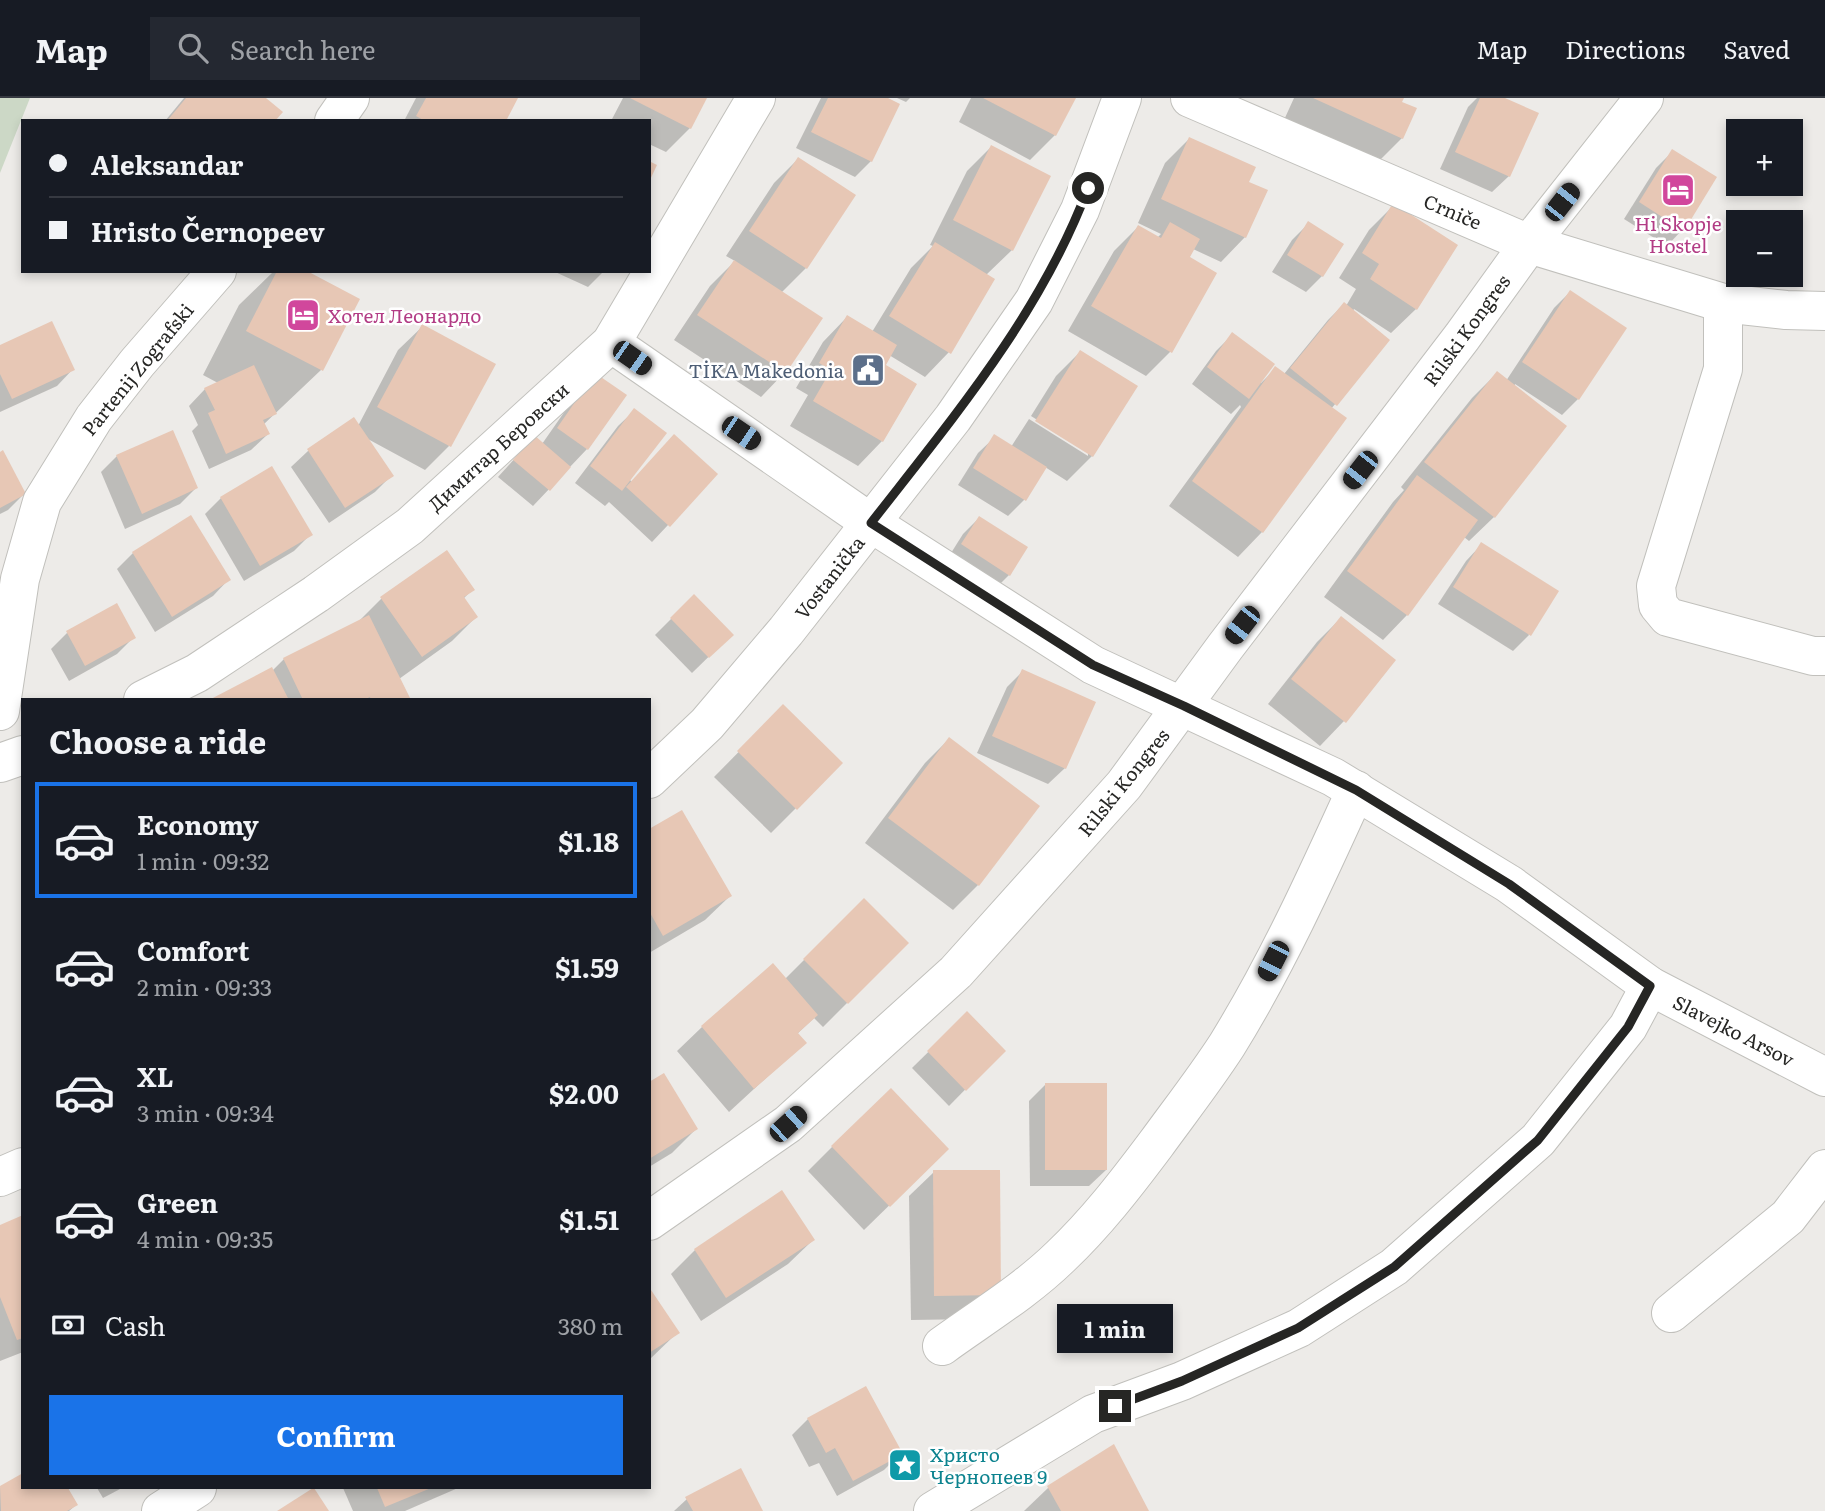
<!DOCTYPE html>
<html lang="en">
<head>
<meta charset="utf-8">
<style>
  body { margin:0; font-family:Literata,serif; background:#242831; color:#f1f3f6; height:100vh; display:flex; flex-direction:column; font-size:26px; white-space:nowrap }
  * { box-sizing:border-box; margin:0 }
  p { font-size:23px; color:#9ea1a6 }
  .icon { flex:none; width:38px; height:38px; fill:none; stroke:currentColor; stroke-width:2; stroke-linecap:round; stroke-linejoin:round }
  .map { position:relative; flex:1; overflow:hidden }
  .drawer { position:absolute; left:21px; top:600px; width:630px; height:791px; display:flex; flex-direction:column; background:#171b24; border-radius:0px; box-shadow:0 4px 10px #0003 }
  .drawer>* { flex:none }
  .banner { position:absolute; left:21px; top:21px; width:630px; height:154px; border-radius:0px; box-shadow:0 4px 10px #0003; display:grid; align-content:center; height:154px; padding:0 28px; background:#171b24 }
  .controls { position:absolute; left:1726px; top:21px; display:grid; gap:14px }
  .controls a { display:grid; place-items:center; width:77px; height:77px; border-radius:0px; background:#171b24; box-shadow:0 4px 10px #0003; font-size:35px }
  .end { position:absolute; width:32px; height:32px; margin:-16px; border:9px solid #262624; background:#fff; box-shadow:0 0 0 4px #fff }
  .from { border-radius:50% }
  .bubble { position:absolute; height:49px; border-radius:0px; background:#171b24; box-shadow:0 4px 10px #0003; font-size:23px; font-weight:700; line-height:49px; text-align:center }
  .car { position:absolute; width:21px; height:42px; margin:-21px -10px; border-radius:9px; box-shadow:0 0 5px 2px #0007; background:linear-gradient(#222 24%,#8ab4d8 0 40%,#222 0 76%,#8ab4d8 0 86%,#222 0) }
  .banner b { display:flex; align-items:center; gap:24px; height:66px; font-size:26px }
  .banner b+b { border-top:2px solid #363941 }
  .banner i { width:18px; height:18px; background:#f1f3f6 }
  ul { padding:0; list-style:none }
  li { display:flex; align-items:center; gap:21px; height:116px; margin:0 14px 10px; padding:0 14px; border:4px solid transparent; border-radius:0px }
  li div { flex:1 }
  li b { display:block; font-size:26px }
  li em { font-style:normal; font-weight:700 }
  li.selected { border-color:#1a73e8 }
  li>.icon { width:63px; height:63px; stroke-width:1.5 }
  h2 { padding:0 28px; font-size:32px; line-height:84px }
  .pay { display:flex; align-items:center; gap:18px; height:77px; padding:0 28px; font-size:26px }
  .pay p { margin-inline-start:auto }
  .cta { display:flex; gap:14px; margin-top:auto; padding:14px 28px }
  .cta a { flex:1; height:80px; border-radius:0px; background:#1a73e8; color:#fff; font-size:28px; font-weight:700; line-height:80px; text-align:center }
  header { display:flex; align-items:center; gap:42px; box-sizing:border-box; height:98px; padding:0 35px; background:#171b24; border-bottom:2px solid #363941 }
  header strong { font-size:33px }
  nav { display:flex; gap:38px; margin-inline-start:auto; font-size:24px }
  .search { width:490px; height:63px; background:#242831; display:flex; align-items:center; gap:18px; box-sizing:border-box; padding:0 24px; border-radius:0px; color:#9ea1a6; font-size:26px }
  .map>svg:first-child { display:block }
</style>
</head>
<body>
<header>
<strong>Map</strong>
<div class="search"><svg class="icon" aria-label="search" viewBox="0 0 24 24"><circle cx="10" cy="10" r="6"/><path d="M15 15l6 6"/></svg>Search here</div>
<nav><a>Map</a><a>Directions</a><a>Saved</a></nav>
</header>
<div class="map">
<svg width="1825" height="1413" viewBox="0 0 1825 1413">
  <rect width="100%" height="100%" fill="#edebe8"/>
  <!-- green -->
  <polygon fill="#ccd8c6" points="0,0 30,0 0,75"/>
  <!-- shadow -->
  <g fill="#0003">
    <polygon points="184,0 264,0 273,23 165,23"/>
    <polygon points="416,0 516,0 504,23 404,23"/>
    <polygon points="623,0 705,0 690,30 666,54 649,46 649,23 611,23"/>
    <polygon points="821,0 884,0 871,63 855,79 796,50"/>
    <polygon points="897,0 910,0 906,4"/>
    <polygon points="971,0 1074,0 1055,37 1030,62 959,24"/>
    <polygon points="1294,0 1402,0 1400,5 1402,40 1378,64 1284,22"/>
    <polygon points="1477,0 1501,0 1509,78 1492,94 1440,71 1468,9"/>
    <polygon points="1189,41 1247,85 1245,139 1221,164 1193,151 1188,160 1170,254 1146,278 1068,233 1114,153 1138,129 1157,140 1161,136 1138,125 1165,65"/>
    <polygon points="991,49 1012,152 986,177 949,254 925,279 889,257 883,268 882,343 858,368 790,328 808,297 796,290 823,244 847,219 872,234 911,170 933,148 930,147 967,73"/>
    <polygon points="1673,53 1683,131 1667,148 1624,121 1656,70"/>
    <polygon points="798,61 806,170 781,195 785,274 761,299 674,242 710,188 735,163 726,158 774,85"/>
    <polygon points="1393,108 1416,211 1391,235 1354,211 1353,213 1388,242 1331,311 1344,321 1262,434 1238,459 1169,408 1241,309 1240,307 1231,316 1192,286 1216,253 1233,236 1261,285 1276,270 1284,276 1328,222 1344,206 1346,208 1356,191 1339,180 1369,132"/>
    <polygon points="1308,126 1322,178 1306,194 1272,174 1292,142"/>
    <polygon points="274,173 303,173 321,272 263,327 268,336 251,352 209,371 192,333 198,327 189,308 205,291 218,285 203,277 239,207"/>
    <polygon points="553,173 604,173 588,189"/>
    <polygon points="1570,194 1625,231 1578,301 1562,317 1515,286 1494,419 1469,443 1464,439 1407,517 1383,542 1324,499 1393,404 1404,392 1401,389 1472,300 1497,275 1506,283 1554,210"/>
    <polygon points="423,228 449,348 425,372 366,340 391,378 375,394 329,425 291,369 308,353 354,322 358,328 398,252"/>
    <polygon points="0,249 73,271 57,288 0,314"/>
    <polygon points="1080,254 1135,289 1092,358 1067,383 1045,369 1024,402 1008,418 958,387 978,355 995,339 1011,349 1029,321 1088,358 1088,354 1031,318 1056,278"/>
    <polygon points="579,293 587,351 533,408 498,379 534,339 542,346"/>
    <polygon points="635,312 630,382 632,384 715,377 652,444 609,404 605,408 575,385 618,328"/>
    <polygon points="0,356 24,396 8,412 0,416"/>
    <polygon points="117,358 196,390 180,406 125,431 101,374"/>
    <polygon points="221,400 310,437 294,453 244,483 205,416"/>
    <polygon points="979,420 1009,477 993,493 946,463 963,436"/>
    <polygon points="1482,446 1529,537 1513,553 1438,506 1466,463"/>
    <polygon points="133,455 229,481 213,498 155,534 117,471"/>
    <polygon points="446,455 472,492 463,501 476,519 452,543 399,581 409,602 213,602 272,573 284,561 357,525 381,501"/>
    <polygon points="694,498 731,537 692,575 655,537"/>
    <polygon points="1341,520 1344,623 1320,648 1268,606 1317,544"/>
    <polygon points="67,535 134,539 117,556 69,583 51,551"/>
    <polygon points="1023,573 1065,670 1048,686 977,655 1007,589"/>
    <polygon points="783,609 841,665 771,735 714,679"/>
    <polygon points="949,641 1037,708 978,787 953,812 865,745 925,665"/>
    <polygon points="649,733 730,798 705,822 649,855"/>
    <polygon points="864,802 907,845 823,929 814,920 797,936 804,945 729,1014 677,953 702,929 773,867 785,881"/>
    <polygon points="967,916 1003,953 949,1008 912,970"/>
    <polygon points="649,986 696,1031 672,1055 649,1069"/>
    <polygon points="1045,987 1106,1072 1089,1088 1030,1088 1029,1003"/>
    <polygon points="832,1049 947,1051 864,1132 808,1073"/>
    <polygon points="934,1074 1000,1197 975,1221 911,1222 909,1098"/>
    <polygon points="23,1119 23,1254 0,1263 0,1128"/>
    <polygon points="813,1142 788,1166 701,1223 671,1176 695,1152"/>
    <polygon points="649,1192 677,1235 649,1262"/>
    <polygon points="808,1321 901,1355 884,1372 837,1398 819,1365 809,1369 792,1337"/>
    <polygon points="1114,1348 1147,1413 1024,1413 1048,1390"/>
    <polygon points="23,1377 23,1390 66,1390 76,1407 69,1413 0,1413 0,1390"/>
    <polygon points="97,1390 122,1390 103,1400"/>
    <polygon points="343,1390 458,1390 405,1413 353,1413"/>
    <polygon points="687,1401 761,1413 674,1413"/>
  </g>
  <!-- building -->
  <g fill="#e7c7b5">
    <polygon points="186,0 266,0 283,14 275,23 167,23"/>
    <polygon points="426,0 518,0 506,23 425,23 416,18"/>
    <polygon points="630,0 707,0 691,31"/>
    <polygon points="828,0 888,0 900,6 872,64 811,34"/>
    <polygon points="983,0 1076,0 1056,38"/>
    <polygon points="1313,0 1404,0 1402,4 1417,10 1403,41"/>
    <polygon points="1480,0 1505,0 1539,15 1510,79 1455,54"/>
    <polygon points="1189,39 1256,69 1249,84 1268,92 1246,140 1161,101"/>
    <polygon points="991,47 1051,78 1013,153 953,122"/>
    <polygon points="1672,51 1717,79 1684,133 1639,104"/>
    <polygon points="798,59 856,97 807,171 749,133"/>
    <polygon points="649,63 657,67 649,84"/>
    <polygon points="1393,105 1458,147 1417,212 1370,181 1379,166 1362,155"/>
    <polygon points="1308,123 1344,146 1323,179 1287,157"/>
    <polygon points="1170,124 1200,141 1190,159 1217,175 1172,255 1091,208 1138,127 1161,140"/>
    <polygon points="935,144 995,181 951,256 889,218"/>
    <polygon points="734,162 823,220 786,275 697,217"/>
    <polygon points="277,173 307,173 360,201 323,273 246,233"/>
    <polygon points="1570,192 1627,230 1579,302 1522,264"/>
    <polygon points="1344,204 1390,242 1337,308 1290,270"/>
    <polygon points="847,217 897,247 886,267 917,286 883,344 813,303 831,272 819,265"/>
    <polygon points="52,223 75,272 12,301 0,276 0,247"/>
    <polygon points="422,226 496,266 451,349 377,309"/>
    <polygon points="1232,234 1275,266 1249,301 1207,269"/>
    <polygon points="1080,252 1138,288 1093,359 1035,323"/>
    <polygon points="254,267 277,316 263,322 270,336 226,356 208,315 215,312 204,290"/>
    <polygon points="1275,268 1347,320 1263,435 1192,383"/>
    <polygon points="1497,273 1567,328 1495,420 1424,364"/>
    <polygon points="595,275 627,297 588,352 557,330"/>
    <polygon points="634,310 667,335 622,393 590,368"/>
    <polygon points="354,319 394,378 345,410 307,351"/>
    <polygon points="173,332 198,390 142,416 116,357"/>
    <polygon points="674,336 718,376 670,429 626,389"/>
    <polygon points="994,336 1047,369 1026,403 973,370"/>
    <polygon points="534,337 571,369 550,393 513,362"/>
    <polygon points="3,352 26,396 0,410 0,354"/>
    <polygon points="272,368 313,437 260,468 220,399"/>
    <polygon points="1417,377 1478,422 1408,518 1347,473"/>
    <polygon points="191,417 231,482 172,519 132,454"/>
    <polygon points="979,418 1028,449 1010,478 961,446"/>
    <polygon points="1481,444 1559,493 1531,538 1453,489"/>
    <polygon points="447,452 475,492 464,499 478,519 422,559 380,499"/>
    <polygon points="694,496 734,537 709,560 670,520"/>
    <polygon points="117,505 136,540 85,568 66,533"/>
    <polygon points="369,517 411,602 371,602 370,599 363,602 303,602 283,560"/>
    <polygon points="1341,518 1396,562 1346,625 1291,581"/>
    <polygon points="272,569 289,602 209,602"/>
    <polygon points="1022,571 1096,604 1066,671 992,638"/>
    <polygon points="783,606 843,665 797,712 737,653"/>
    <polygon points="949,639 1040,708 979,788 888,720"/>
    <polygon points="682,712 732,798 663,838 649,813 649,731"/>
    <polygon points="864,800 909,845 848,906 803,861"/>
    <polygon points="773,865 818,917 798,935 807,945 754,991 701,928"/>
    <polygon points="967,913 1006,953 966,993 927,953"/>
    <polygon points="664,975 698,1031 649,1061 649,984"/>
    <rect x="1045" y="985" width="62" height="87"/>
    <polygon points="891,990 949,1051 890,1109 831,1048"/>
    <polygon points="933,1072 1000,1072 1001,1197 934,1198"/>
    <polygon points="782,1092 815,1142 726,1200 694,1151"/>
    <polygon points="23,1117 23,1240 17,1242 0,1199 0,1127"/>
    <polygon points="649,1189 680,1235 649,1255"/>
    <polygon points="866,1288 903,1356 853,1383 835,1350 826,1355 807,1320"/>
    <polygon points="1114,1346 1149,1413 1061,1413 1047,1388"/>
    <polygon points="741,1370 763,1413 693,1413 685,1399"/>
    <polygon points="23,1375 23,1390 68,1390 78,1407 67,1413 1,1413 0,1388"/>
    <polygon points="314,1390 329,1413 277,1413 313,1390"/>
    <polygon points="377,1390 431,1390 385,1409"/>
  </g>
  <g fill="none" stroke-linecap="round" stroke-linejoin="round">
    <!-- minor casing -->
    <g stroke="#c1c0bc" stroke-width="40">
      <g id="minor">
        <polyline points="1190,0 1529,146 1723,205 1786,212 1825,213"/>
        <polyline points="334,23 350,0"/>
        <polyline points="1723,205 1723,271 1656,488 1658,507 1668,519 1813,558 1825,558"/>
        <polyline points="611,245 871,425 1093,567 1333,679 1509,786 1650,888 1825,979"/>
        <polyline points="143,602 197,575 316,496 410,428 611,245 756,0"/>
        <polyline points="0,613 20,481 42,404 94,320 137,265 217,173"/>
        <polyline points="0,665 23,657"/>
        <polyline points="649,681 707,626 786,533 953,320 1034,203 1080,112 1122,0"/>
        <polyline points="0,1079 23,1069"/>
        <polyline points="649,1123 788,1026 956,874 1124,687 1225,549 1462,239 1529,146 1644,0"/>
        <polyline points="1671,1215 1788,1119 1825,1071"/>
        <path d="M942,1248C982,1219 1025,1193 1060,1159C1096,1125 1126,1086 1156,1046C1180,1013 1205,981 1227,947C1277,866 1317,778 1356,692"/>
        <polyline points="161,1413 197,1390"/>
        <polyline points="933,1413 1093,1316 1182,1283 1299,1230 1394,1169 1538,1042 1628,929 1650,888"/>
      </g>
    </g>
    <!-- minor -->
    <use href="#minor" stroke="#fff" stroke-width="38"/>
  </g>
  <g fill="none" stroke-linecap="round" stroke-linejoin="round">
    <!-- route -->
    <path stroke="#262624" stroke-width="9" d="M1088,90C1041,216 952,321 871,425L1093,567L1184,608L1356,692L1509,786L1650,888L1628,929L1538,1042L1394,1169L1298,1230L1182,1283L1115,1308"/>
  </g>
  <!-- icons -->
  <defs>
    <g id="hotel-square" transform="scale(1.75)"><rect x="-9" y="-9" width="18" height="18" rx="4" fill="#d1479c" stroke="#fff"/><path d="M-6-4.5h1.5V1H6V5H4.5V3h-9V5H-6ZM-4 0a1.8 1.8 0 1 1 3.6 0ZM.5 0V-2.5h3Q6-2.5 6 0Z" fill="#fff"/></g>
    <g id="civic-square" transform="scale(1.75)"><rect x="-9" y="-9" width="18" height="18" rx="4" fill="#5c6f8a" stroke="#fff"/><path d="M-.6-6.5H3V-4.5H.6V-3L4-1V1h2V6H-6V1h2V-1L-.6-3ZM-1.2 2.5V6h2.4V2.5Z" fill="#fff"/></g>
    <g id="sight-square" transform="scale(1.75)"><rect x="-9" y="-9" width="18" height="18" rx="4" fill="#0f9aa8" stroke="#fff"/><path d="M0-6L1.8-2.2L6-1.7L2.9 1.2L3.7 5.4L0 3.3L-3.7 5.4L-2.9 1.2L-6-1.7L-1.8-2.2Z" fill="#fff"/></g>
  </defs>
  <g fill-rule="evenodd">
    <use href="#hotel-square" x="1678" y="92"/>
    <use href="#hotel-square" x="303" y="217"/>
    <use href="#civic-square" x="868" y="272"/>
    <use href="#sight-square" x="905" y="1367"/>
  </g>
  <g text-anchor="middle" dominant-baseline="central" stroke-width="5" stroke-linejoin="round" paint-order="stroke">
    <!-- street labels -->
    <g font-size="19" fill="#262624" stroke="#fff">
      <text transform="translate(1453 113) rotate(23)">Crniče</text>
      <text transform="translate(1466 232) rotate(-54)">Rilski Kongres</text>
      <text transform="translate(137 271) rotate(-51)">Partenij Zografski</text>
      <text transform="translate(498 348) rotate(-42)">Димитар Беровски</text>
      <text transform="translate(829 479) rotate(-52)">Vostanička</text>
      <text transform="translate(1123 684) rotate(-51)">Rilski Kongres</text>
      <text transform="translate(1734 932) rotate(27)">Slavejko Arsov</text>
    </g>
    <!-- hotel labels -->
    <g font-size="19" fill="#b23c85" stroke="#fff">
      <text x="1678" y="125">Hi Skopje<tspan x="1678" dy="22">Hostel</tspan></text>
      <text x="328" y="217" text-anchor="start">Хотел Леонардо</text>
    </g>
    <!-- service labels -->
    <g font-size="19" fill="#4e5e75" stroke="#fff" text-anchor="end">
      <text x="844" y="272">TİKA Makedonia</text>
    </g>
    <!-- culture labels -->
    <g font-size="19" fill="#0d838f" stroke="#fff" text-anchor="start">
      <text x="930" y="1356">Христо<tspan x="930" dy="22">Чернопеев 9</tspan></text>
    </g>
  </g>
</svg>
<div class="controls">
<a>+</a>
<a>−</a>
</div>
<i class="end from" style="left:1088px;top:90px"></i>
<i class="end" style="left:1115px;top:1308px"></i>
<div class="bubble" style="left:1057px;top:1206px;width:116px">1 min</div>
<i class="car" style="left:1562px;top:104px;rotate:38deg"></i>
<i class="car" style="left:632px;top:260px;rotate:125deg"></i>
<i class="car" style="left:741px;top:335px;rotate:124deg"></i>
<i class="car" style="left:1360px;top:372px;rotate:218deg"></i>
<i class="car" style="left:1242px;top:527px;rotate:218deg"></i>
<i class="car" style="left:1273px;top:863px;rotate:207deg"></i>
<i class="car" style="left:788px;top:1026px;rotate:48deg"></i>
<div class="banner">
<b><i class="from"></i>Aleksandar</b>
<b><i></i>Hristo Černopeev</b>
</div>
<section class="drawer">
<h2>Choose a ride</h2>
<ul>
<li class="selected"><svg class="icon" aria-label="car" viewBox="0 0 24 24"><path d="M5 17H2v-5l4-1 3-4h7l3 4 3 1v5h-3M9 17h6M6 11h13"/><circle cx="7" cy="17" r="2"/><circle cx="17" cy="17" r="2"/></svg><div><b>Economy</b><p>1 min · 09:32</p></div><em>$1.18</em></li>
<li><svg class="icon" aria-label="car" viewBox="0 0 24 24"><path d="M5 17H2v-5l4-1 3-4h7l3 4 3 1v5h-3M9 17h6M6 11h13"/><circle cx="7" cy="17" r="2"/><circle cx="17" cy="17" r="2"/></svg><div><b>Comfort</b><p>2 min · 09:33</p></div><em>$1.59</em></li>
<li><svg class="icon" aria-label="car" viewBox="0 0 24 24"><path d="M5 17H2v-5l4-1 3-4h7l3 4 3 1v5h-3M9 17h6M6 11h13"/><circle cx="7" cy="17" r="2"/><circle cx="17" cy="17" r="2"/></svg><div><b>XL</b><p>3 min · 09:34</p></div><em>$2.00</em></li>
<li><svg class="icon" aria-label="car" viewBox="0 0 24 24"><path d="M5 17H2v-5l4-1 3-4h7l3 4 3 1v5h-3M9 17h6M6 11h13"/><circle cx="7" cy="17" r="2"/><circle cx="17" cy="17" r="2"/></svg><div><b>Green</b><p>4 min · 09:35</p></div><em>$1.51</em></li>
</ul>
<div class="pay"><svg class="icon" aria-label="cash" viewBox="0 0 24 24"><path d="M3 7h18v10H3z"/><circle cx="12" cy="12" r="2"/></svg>Cash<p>380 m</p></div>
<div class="cta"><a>Confirm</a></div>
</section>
</div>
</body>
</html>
